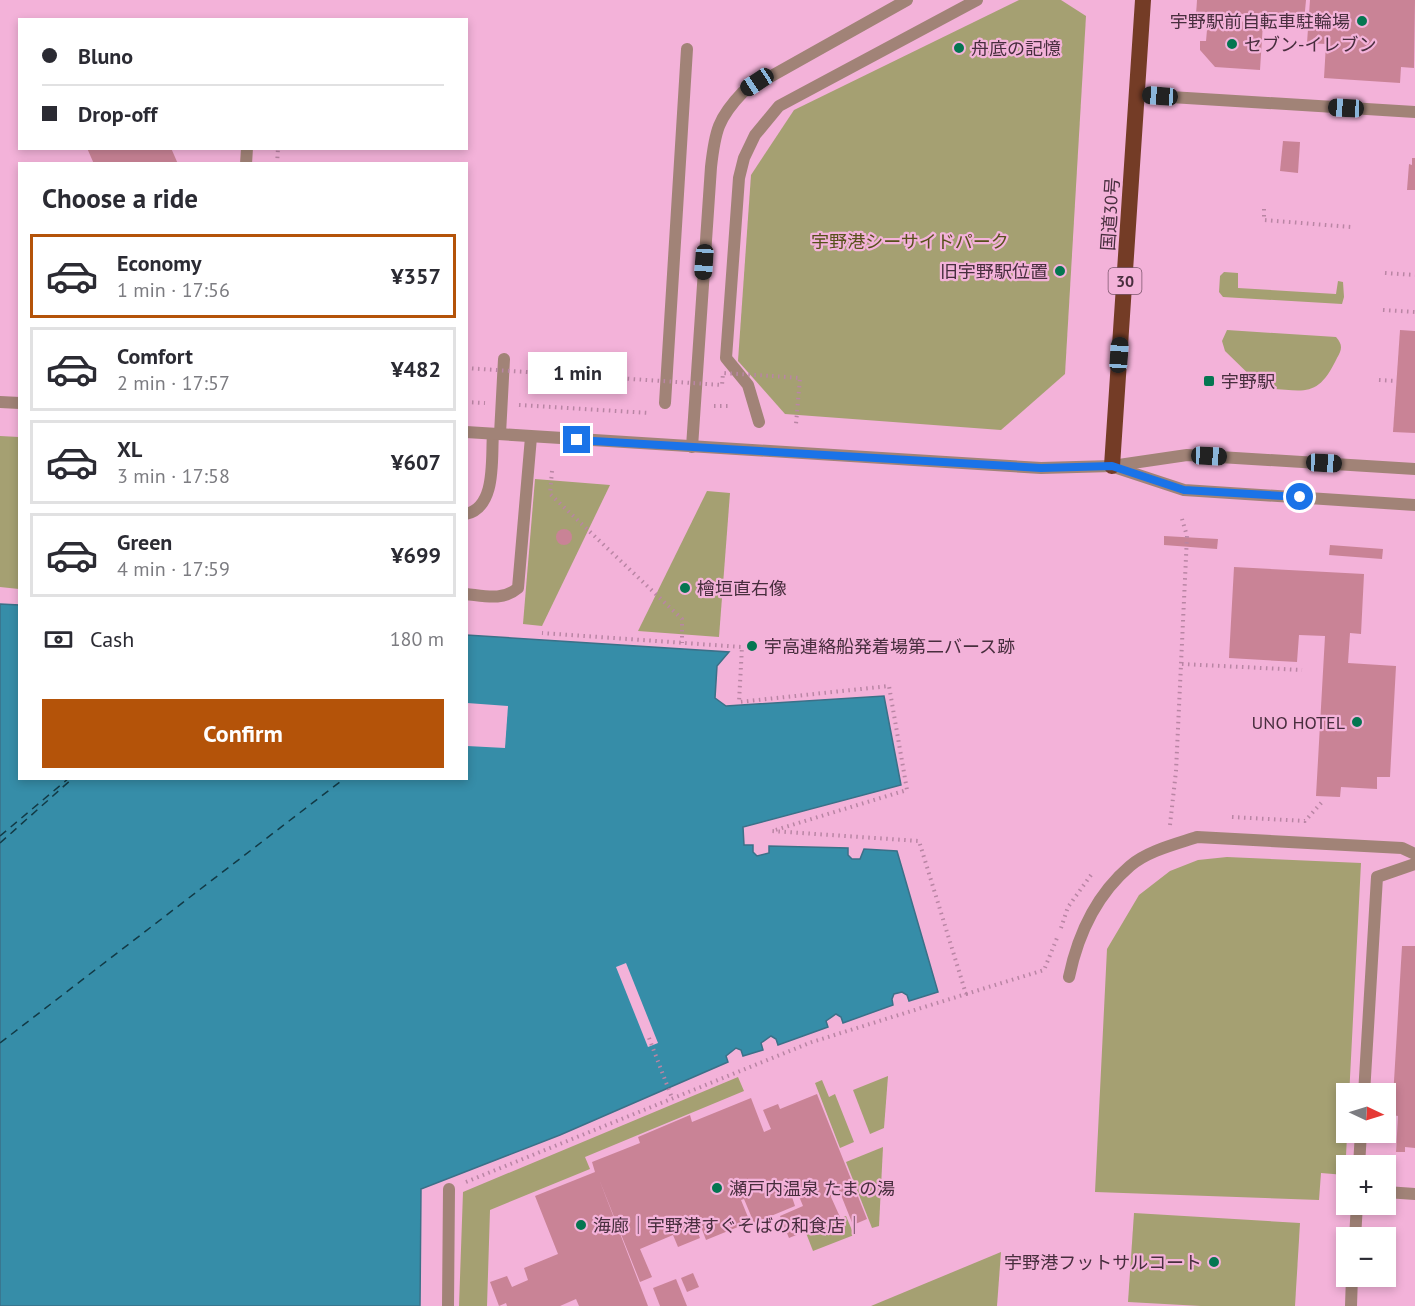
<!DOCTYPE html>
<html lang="en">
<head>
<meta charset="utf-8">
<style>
  body { margin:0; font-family:"PT Sans","Noto Sans JP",sans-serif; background:#f2f2f3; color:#2b2b33; height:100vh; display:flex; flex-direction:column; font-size:22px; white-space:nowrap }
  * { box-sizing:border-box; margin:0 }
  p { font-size:20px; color:#7c7c81 }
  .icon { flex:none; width:33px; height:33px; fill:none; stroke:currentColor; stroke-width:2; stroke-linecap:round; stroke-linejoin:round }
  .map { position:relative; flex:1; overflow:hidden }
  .sheet { position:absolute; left:18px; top:162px; width:450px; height:618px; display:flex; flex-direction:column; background:#fff; border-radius:0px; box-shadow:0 3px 9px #0003 }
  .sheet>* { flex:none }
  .top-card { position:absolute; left:18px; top:18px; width:450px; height:132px; border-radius:0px; box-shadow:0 3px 9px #0003; display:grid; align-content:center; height:132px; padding:0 24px; background:#fff }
  .needle { width:39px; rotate:94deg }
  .tools { position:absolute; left:1336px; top:1083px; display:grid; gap:12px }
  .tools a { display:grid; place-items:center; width:60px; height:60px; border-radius:0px; background:#fff; box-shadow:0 3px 9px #0003; font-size:30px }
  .end { position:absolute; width:27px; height:27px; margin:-14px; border:8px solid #1a73e8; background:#fff; box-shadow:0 0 0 3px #fff }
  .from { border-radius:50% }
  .bubble { position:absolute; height:42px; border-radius:0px; background:#fff; box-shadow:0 3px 9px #0003; font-size:20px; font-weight:800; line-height:42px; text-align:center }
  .car { position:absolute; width:18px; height:36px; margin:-18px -9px; border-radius:8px; box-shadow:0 0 4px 2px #0007; background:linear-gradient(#222 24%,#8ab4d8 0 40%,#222 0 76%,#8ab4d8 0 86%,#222 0) }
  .top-card b { display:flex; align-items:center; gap:21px; height:57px; font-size:22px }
  .top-card b+b { border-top:2px solid #e1e1e2 }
  .top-card i { width:15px; height:15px; background:#2b2b33 }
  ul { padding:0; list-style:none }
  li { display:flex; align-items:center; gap:18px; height:84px; margin:0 12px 9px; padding:0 12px; border:3px solid #e1e1e2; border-radius:0px }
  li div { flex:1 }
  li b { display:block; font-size:22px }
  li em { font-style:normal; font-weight:800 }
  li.on { border-color:#b45309 }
  li>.icon { width:54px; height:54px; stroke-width:1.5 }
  h2 { padding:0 24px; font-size:27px; line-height:72px }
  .pay { display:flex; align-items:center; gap:15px; height:66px; padding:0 24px; font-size:22px }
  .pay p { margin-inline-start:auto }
  .button { display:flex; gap:12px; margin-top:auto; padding:12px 24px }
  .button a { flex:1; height:69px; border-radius:0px; background:#b45309; color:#fff; font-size:24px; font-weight:800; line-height:69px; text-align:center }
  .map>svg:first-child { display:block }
</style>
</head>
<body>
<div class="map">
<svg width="1415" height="1306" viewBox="0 0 1415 1306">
  <rect width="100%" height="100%" fill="#f3b2d9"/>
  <!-- green -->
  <g fill="#a5a072">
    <polygon points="1019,0 1061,0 1086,16 1065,374 1001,430 785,414 738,361 751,175 794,110"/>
    <polygon points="1224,272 1238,273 1238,288 1336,294 1338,281 1343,282 1344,297 1342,304 1223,297 1219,292 1220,276"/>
    <path d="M1227,330L1336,337C1343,345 1342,349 1337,358C1317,400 1304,390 1263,388L1225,351L1222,341Z"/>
    <polygon points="0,436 19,437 19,589 0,587"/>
    <polygon points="535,479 610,485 542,626 523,624"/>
    <polygon points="707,491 730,493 719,637 638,631"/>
    <polygon points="1227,857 1361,863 1345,1175 1321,1173 1319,1200 1095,1192 1107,949 1139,895 1170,871 1198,860"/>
    <polygon points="888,1076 884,1128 870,1134 853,1090"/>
    <polygon points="738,1077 744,1091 585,1157 590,1169 490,1210 487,1306 459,1306 463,1192"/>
    <polygon points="822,1080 829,1097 835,1094 854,1142 840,1148 815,1083"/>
    <polygon points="883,1147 879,1226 872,1228 846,1162"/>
    <polygon points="1134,1213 1300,1223 1295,1306 1201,1306 1128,1302"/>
    <polygon points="846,1216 854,1235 813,1251 806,1233"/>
    <polygon points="1001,1252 997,1306 871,1306"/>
  </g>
  <!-- water -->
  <polygon fill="#368da8" stroke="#3b7088" stroke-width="1.5" points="0,604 19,605 20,778 466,778 467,635 729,652 717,666 715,698 726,706 884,696 901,785 743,827 744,845 753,845 753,852 757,856 769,853 769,846 848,848 848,855 852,859 860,859 864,849 897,851 938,992 909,1001 907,995 902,992 894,994 892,999 893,1005 843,1023 841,1017 836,1014 826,1021 828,1027 778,1045 776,1039 771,1036 761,1043 763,1050 743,1056 741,1050 736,1048 726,1056 728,1062 560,1135 421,1189 420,1306 0,1306"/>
  <!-- pier -->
  <g fill="#f3b2d9">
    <polygon points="467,703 508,706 505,748 467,746"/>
    <polygon points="626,963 658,1043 648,1047 616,967"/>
  </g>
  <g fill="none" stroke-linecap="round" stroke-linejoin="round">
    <!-- ferry -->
    <g stroke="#123a46" stroke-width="1.5" stroke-dasharray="8 6" stroke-linecap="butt">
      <polyline points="0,836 69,778"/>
      <polyline points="0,843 73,778"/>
      <polyline points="0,1043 345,778"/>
    </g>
  </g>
  <!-- building -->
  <g fill="#c98396">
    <polygon points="1197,0 1306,0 1304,22 1196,15"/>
    <polygon points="1310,0 1415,0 1414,68 1401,67 1400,83 1324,78 1326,44 1307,43"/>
    <polygon points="1208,19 1263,23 1260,70 1215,67 1200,50 1200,41 1206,41"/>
    <polygon points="1283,141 1300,142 1298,173 1280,171"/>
    <polygon points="87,148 171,148 178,164 94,164"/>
    <polygon points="1412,158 1415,158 1415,190 1407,190 1409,164 1412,165"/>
    <polygon points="1400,330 1415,331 1415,433 1393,432"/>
    <circle cx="564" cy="537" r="8"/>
    <polygon points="1164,536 1218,539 1217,549 1164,545"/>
    <polygon points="1330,545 1383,549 1382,559 1329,555"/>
    <polygon points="1234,567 1364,574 1361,634 1350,633 1348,663 1396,666 1390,777 1377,777 1377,789 1341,787 1340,797 1316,796 1325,636 1299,635 1297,662 1229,658"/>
    <polygon points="1402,946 1415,946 1415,1148 1405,1147 1405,1152 1396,1152 1398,1116 1392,1115"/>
    <polygon points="817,1094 867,1219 853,1225 837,1185 832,1187 831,1197 840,1217 789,1238 780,1216 803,1206 796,1189 790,1191 795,1206 754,1223 744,1199 741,1200 750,1222 706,1240 698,1219 693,1221 700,1238 678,1247 673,1235 640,1249 652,1277 640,1282 599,1179 648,1306 579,1306 576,1299 560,1306 507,1306 506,1303 499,1306 490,1282 507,1276 512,1287 528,1280 524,1268 558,1254 535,1196 595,1172 592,1162 640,1143 638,1137 690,1115 692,1122 751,1098 764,1132 771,1129 763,1110 778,1104 780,1109"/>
    <polygon points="693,1273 699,1287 687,1292 681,1278"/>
    <polygon points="676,1279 687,1306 660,1306 653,1288"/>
  </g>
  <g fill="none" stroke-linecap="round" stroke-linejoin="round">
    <!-- path -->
    <g stroke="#b985a4" stroke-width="4" stroke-dasharray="1.5 4.5" stroke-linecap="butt">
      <polyline points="277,164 278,148"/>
      <polyline points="1264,209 1264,220 1351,227"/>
      <polyline points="1385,273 1415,275"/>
      <polyline points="1383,310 1415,312"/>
      <polyline points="772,376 800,378 796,424"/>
      <polyline points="1379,380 1397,381"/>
      <polyline points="466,402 485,403"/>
      <polyline points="519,405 649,413"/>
      <polyline points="714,406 728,406"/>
      <polyline points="552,471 550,494 682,619 682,643"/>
      <polyline points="1182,664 1302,670"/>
      <polyline points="1232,817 1305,821 1322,802"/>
      <polyline points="1170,825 1176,771 1187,536 1182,519"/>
      <polyline points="1061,928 1068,907 1091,875"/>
      <polyline points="966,994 1044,970 1057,938"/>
      <polyline points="649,1038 672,1098"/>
      <polyline points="466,1182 812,1042 966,994 919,841 772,831 907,790 889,686 739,702 742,647 542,633"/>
    </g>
    <!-- service -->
    <g stroke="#a18377" stroke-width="12">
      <polyline points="500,434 504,359"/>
      <path d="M692,447L711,167C715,131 718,118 743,92L907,0"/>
      <path d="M466,514C497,507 491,458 493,434"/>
      <path d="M466,594C485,596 503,601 518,588L531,437"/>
    </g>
    <!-- pedestrian -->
    <g stroke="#a18377" stroke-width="12">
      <polyline points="665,403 687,49"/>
      <polyline points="759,422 748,385 726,358 739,178 744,158 755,135 779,106 977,0"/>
    </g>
    <!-- minor -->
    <g stroke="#a18377" stroke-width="12">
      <polyline points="1364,1094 1377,877 1415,864"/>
      <polyline points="1359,1166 1361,1132"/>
      <polyline points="1386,1192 1415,1194"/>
      <polyline points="1355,1238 1357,1204"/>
      <polyline points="448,1306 449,1189"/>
      <polyline points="1351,1306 1352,1276"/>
    </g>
    <!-- tertiary -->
    <g stroke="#a18377" stroke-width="12">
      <polyline points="1138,95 1415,112"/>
      <polyline points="246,164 247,148"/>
      <polyline points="0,402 20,403"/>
      <polyline points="466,432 1041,468 1112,466 1187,455 1415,469"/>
      <polyline points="1114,467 1184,490 1415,505"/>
      <path d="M1069,977C1078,934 1096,895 1130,866C1147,851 1176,844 1197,837L1402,848L1415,854"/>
    </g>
    <!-- trunk -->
    <polyline stroke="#743c26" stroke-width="16" points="1112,466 1143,0"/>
    <!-- path-bridge -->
    <polyline stroke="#b985a4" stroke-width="4" stroke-dasharray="1.5 4.5" stroke-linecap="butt" points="466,368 722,385 723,373 772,376"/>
  </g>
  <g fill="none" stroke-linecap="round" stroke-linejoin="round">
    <!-- route -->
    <polyline stroke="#1a73e8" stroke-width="8" points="577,440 1041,468 1112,466 1184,490 1300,497"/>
  </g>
  <!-- markers -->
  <g fill="#047651" stroke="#f3b2d9" stroke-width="2">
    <circle cx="1362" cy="21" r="6"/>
    <circle cx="1232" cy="44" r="6"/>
    <circle cx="959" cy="48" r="6"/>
    <circle cx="1060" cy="271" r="6"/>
    <rect x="1203" y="375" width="12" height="12" rx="3"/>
    <circle cx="685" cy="588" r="6"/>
    <circle cx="752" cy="646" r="6"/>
    <circle cx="1357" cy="722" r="6"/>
    <circle cx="717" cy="1188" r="6"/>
    <circle cx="581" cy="1225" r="6"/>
    <circle cx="1214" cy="1262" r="6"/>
  </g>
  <g text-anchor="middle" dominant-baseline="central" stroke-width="4.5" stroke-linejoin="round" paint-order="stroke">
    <!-- shield labels -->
    <rect fill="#f3b2d9" stroke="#7b566c" stroke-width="1.5" x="1108.5" y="268" width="33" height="26" rx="4.5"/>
    <g font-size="16" font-weight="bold" fill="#482e3e">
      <text x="1125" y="281">30</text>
    </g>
    <!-- poi labels -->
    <g font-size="18" fill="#482e3e" stroke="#f3b2d9" text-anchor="start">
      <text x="1350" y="21" text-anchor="end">宇野駅前自転車駐輪場</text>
      <text x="1244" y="44">セブン-イレブン</text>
      <text x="971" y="48">舟底の記憶</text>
      <text x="1048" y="271" text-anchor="end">旧宇野駅位置</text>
      <text x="1221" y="381">宇野駅</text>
      <text x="697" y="588">檜垣直右像</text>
      <text x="764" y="646">宇高連絡船発着場第二バース跡</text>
      <text x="1345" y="722" text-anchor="end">UNO HOTEL</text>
      <text x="729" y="1188">瀬戸内温泉 たまの湯</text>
      <text x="593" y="1225">海廊│宇野港すぐそばの和食店│</text>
      <text x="1202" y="1262" text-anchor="end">宇野港フットサルコート</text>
    </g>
    <!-- street labels -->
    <g font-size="18" fill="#482e3e" stroke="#f3b2d9">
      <text transform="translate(1110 214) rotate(-86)">国道30号</text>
    </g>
    <!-- park labels -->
    <g font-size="18" fill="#57501b" stroke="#f3b2d9">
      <text x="910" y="241">宇野港シーサイドパーク</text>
    </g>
  </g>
</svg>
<div class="tools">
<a><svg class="needle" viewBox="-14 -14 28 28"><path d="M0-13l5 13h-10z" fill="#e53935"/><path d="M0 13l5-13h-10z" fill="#7c7c81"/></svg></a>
<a>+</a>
<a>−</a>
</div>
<i class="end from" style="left:1300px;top:497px"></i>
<i class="end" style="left:577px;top:440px"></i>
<div class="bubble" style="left:528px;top:352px;width:99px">1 min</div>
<i class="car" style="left:757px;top:82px;rotate:237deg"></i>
<i class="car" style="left:1160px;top:96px;rotate:274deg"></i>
<i class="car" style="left:1346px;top:108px;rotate:273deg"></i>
<i class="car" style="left:704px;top:262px;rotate:184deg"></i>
<i class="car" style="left:1119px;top:355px;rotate:4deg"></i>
<i class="car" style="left:1209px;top:456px;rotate:93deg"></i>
<i class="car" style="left:1324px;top:463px;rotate:93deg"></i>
<div class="top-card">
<b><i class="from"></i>Bluno</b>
<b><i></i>Drop-off</b>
</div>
<section class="sheet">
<h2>Choose a ride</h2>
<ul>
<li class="on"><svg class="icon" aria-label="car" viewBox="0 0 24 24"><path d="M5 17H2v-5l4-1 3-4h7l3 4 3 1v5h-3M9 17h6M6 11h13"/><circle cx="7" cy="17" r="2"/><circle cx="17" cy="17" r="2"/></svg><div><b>Economy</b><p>1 min · 17:56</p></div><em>¥357</em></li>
<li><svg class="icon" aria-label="car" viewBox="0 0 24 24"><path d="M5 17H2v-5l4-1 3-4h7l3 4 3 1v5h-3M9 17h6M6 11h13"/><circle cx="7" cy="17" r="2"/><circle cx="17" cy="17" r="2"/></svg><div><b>Comfort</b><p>2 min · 17:57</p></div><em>¥482</em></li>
<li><svg class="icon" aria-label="car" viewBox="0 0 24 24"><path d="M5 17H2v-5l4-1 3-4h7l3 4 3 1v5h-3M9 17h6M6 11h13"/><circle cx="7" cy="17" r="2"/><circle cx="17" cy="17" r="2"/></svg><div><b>XL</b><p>3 min · 17:58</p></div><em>¥607</em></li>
<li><svg class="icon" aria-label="car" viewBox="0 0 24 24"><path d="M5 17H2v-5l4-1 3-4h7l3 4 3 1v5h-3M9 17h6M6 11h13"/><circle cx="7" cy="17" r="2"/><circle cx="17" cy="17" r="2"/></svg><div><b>Green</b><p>4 min · 17:59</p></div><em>¥699</em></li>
</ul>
<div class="pay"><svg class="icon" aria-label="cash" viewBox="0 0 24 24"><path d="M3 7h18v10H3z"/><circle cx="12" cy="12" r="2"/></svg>Cash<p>180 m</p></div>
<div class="button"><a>Confirm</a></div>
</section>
</div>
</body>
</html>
